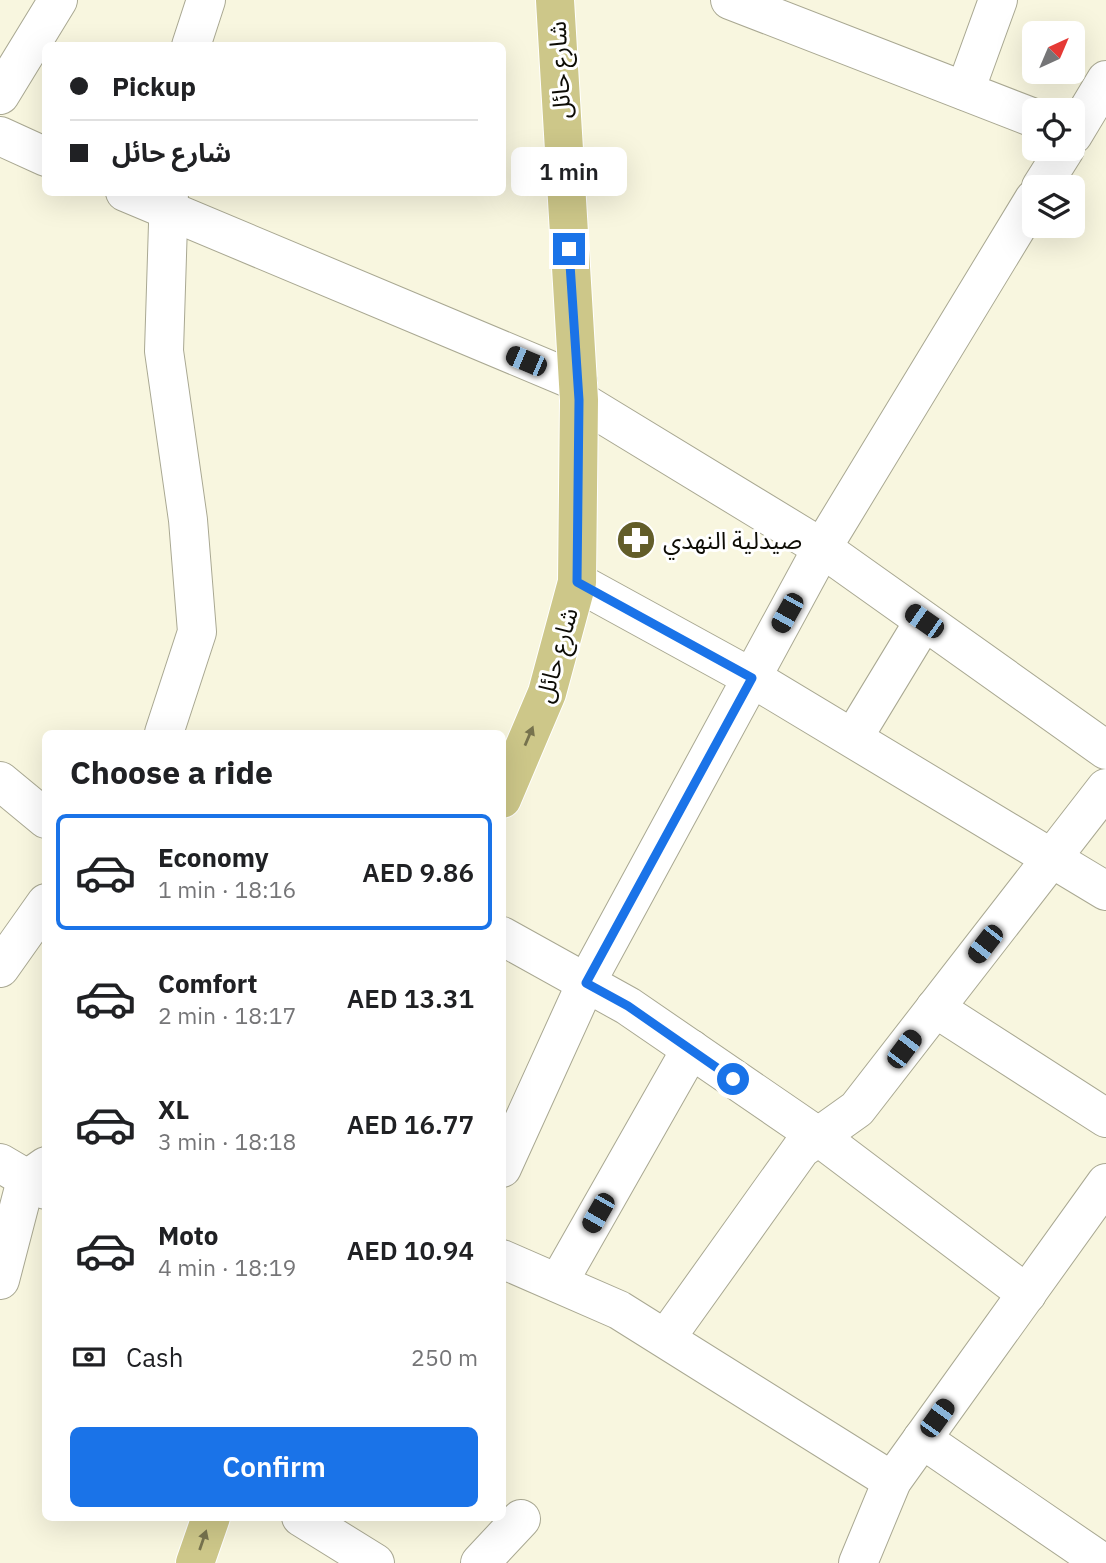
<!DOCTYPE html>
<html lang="en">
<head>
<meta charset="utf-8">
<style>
  body { margin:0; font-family:"IBM Plex Sans","Noto Sans Arabic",sans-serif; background:#f2f2f2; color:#202124; height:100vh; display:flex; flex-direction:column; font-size:26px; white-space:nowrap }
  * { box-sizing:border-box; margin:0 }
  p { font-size:23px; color:#757577 }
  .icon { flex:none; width:38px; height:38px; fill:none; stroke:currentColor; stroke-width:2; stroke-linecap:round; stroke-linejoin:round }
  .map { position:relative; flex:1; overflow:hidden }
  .drawer { position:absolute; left:42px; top:730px; width:464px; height:791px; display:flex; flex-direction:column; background:#fff; border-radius:10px; box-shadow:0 7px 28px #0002 }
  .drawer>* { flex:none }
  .top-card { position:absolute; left:42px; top:42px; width:464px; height:154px; border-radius:10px; box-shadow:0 7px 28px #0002; display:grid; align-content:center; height:154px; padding:0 28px; background:#fff }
  .needle { width:46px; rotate:44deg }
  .controls { position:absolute; left:1022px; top:21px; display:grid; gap:14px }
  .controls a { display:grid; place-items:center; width:63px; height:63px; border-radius:10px; background:#fff; box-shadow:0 7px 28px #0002; font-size:35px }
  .end { position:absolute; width:32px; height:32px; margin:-16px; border:9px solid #1a73e8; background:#fff; box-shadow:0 0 0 4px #fff }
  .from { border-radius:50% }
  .bubble { position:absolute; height:49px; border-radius:10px; background:#fff; box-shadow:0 7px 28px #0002; font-size:23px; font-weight:600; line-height:49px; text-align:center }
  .car { position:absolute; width:21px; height:42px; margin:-21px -10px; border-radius:9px; box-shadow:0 0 5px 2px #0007; background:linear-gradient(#222 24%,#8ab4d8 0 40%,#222 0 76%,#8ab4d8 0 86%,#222 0) }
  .top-card b { display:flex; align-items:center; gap:24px; height:66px; font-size:26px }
  .top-card b+b { border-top:2px solid #e0e0e0 }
  .top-card i { width:18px; height:18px; background:#202124 }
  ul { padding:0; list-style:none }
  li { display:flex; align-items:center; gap:21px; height:116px; margin:0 14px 10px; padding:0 14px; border:4px solid transparent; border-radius:10px }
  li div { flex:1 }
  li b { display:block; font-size:26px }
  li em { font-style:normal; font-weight:600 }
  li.active { border-color:#1a73e8 }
  li>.icon { width:63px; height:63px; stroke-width:1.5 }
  h2 { padding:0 28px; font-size:32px; line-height:84px }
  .pay { display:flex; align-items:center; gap:18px; height:77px; padding:0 28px; font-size:26px }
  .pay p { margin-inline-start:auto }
  .primary-button { display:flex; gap:14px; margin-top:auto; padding:14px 28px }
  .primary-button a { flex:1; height:80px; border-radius:10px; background:#1a73e8; color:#fff; font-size:28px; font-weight:600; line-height:80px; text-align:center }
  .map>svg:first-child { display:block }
</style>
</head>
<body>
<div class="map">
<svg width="1106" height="1563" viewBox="0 0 1106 1563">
  <rect width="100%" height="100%" fill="#f8f6df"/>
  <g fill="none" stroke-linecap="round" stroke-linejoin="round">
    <!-- minor casing -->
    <g stroke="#a9a892" stroke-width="40">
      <g id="minor">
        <polyline points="730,0 1034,118"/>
        <polyline points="191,46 206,0"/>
        <polyline points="965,91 998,0"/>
        <polyline points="0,95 58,0"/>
        <polyline points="1073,135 1106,80"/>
        <polyline points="0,136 46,157"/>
        <polyline points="1041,187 1065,149"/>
        <polyline points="125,192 578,382"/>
        <polyline points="579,400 822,548 1106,750"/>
        <polyline points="577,582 752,678 1106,891"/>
        <polyline points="164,733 197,632 188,520 164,351 169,192"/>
        <polyline points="853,738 924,621"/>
        <polyline points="0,781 46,819"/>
        <polyline points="502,936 628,1006 819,1137 1027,1294"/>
        <polyline points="0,968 46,903"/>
        <polyline points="935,1008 1106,1118"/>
        <polyline points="0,1163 46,1190"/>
        <polyline points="502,1168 586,983 822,548 1034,199"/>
        <polyline points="502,1259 619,1310 892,1481"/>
        <polyline points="0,1280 26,1180 46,1166"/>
        <polyline points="558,1283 691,1049"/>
        <polyline points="666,1338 801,1149 857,1109 1106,788"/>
        <polyline points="922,1439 1103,1563"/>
        <polyline points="301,1517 375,1563"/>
        <polyline points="480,1563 521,1519"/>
        <polyline points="858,1563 892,1481 1106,1183"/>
      </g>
    </g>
    <!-- major casing -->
    <g stroke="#fff" stroke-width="40">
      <g id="major">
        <polyline points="502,799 547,693 577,582 579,400 555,0"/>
        <polyline points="195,1563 211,1517"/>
      </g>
    </g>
    <!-- minor -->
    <use href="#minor" stroke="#fff" stroke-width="38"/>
    <!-- major -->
    <use href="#major" stroke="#cdc789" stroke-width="38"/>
  </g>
  <!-- one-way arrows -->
  <defs><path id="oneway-solid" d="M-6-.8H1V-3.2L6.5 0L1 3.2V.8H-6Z" transform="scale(1.75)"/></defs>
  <g fill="#77734e">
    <use href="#oneway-solid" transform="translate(529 736) rotate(-67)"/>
    <use href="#oneway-solid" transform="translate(203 1540) rotate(-71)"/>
  </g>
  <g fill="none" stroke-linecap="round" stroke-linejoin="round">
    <!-- route -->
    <polyline stroke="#1a73e8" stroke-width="9" points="569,249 579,400 577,582 752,678 586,983 628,1006 733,1079"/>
  </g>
  <!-- icons -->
  <defs>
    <g id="pharmacy-disc" transform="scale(2.0125)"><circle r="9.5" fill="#625d29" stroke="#fff"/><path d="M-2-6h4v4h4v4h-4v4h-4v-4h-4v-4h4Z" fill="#fff"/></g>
  </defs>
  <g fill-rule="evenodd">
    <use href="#pharmacy-disc" x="636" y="540"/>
  </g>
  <g text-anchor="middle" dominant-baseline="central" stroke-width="6" stroke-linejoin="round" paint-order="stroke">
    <!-- street labels -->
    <g font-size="24" fill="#0d0c05" stroke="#fff">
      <text transform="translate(559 70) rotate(-93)">شارع حائل</text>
      <text transform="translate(556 655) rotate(-74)">شارع حائل</text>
    </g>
    <!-- poi labels -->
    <g font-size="24" fill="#0d0c05" stroke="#fff" text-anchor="start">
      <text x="663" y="540">صيدلية النهدي</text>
    </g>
  </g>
</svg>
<div class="controls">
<a><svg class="needle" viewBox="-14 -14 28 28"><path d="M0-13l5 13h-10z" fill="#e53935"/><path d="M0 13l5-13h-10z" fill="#757577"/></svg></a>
<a><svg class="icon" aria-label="locate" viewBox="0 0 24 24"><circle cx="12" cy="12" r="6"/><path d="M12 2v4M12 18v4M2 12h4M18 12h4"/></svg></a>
<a><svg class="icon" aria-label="layers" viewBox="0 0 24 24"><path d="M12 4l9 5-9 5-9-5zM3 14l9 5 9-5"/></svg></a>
</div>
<i class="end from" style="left:733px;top:1079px"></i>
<i class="end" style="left:569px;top:249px"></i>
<div class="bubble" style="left:511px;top:147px;width:116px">1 min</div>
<i class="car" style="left:526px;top:361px;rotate:293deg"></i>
<i class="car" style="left:787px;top:613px;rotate:209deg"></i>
<i class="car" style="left:924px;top:621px;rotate:305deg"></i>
<i class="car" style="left:985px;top:944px;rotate:218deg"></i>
<i class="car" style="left:904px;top:1049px;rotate:37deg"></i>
<i class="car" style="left:598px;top:1213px;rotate:210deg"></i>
<i class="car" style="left:937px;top:1418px;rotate:36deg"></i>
<div class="top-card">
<b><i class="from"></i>Pickup</b>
<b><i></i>شارع حائل</b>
</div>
<section class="drawer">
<h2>Choose a ride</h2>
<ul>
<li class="active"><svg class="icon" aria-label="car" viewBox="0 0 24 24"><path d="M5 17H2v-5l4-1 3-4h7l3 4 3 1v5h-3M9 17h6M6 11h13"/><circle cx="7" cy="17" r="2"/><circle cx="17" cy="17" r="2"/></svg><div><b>Economy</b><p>1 min · 18:16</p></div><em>AED 9.86</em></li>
<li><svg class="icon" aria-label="car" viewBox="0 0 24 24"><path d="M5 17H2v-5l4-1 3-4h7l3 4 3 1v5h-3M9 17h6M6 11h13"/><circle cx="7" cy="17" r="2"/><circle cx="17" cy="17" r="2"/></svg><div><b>Comfort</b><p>2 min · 18:17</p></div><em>AED 13.31</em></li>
<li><svg class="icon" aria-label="car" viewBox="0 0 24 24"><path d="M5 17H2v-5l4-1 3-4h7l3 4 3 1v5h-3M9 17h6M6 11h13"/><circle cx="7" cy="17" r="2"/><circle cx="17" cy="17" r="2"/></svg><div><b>XL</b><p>3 min · 18:18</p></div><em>AED 16.77</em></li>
<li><svg class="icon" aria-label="car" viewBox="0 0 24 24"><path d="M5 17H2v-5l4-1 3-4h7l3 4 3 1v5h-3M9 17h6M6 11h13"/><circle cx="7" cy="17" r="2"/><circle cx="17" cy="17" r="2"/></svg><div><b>Moto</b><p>4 min · 18:19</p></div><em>AED 10.94</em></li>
</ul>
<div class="pay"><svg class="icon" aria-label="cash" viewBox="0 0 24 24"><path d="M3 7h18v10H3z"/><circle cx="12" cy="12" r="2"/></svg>Cash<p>250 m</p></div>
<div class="primary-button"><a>Confirm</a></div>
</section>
</div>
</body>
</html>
